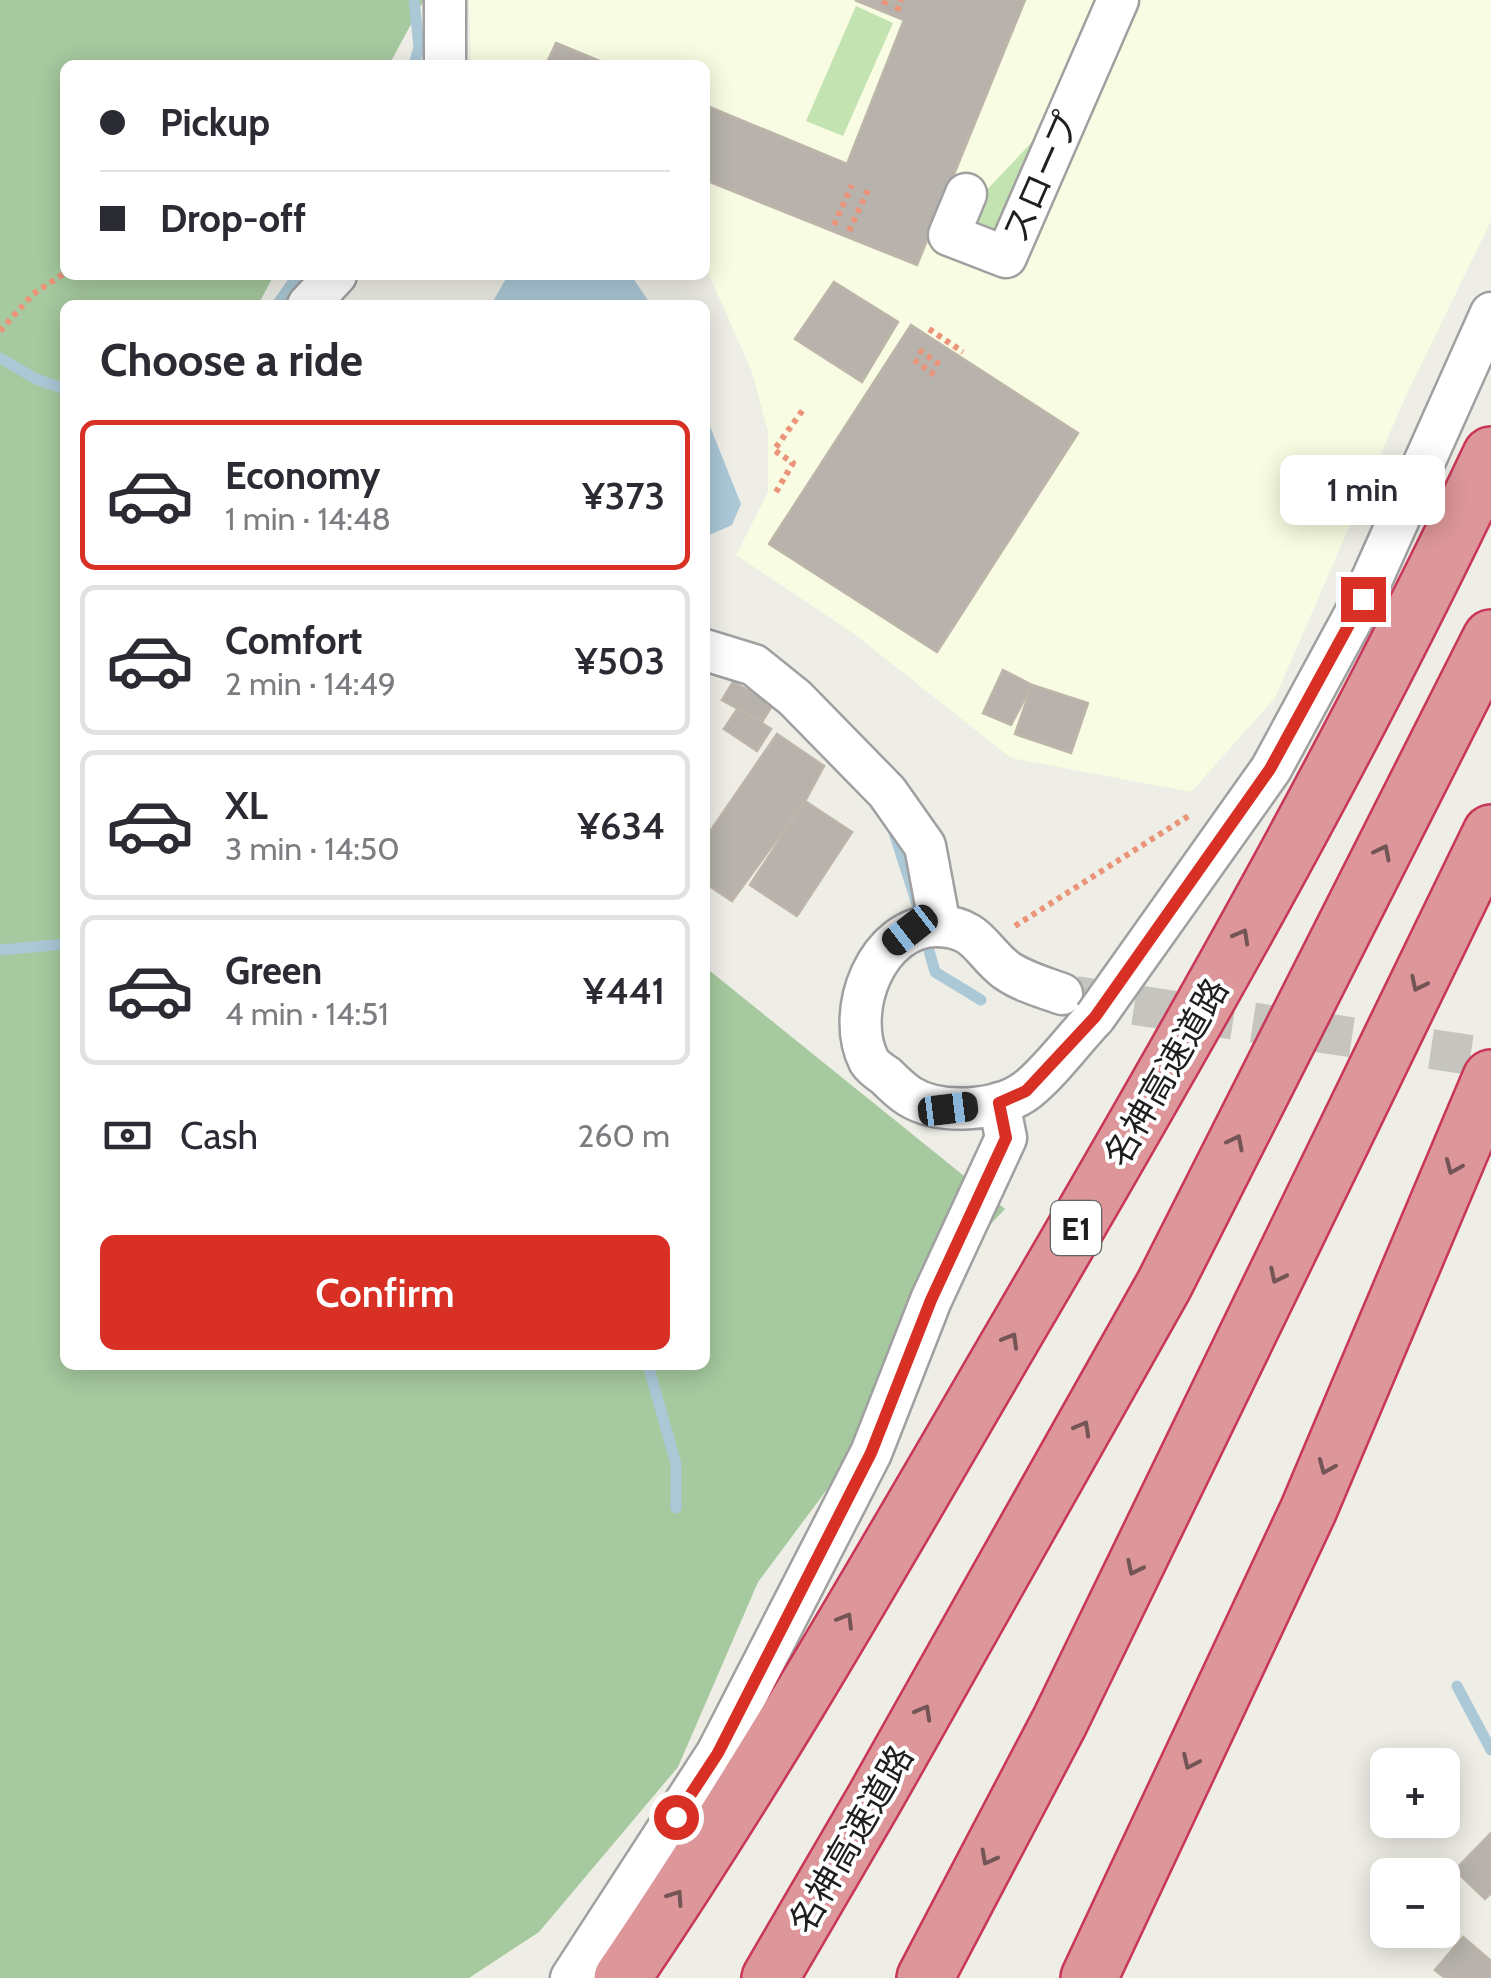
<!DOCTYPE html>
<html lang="en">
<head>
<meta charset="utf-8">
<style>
  body { margin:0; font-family:Cabin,"Noto Sans JP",sans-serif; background:#f2f2f3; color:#2b2b33; height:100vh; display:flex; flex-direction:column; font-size:38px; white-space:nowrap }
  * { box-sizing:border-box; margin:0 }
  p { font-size:32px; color:#7c7c81 }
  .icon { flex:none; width:55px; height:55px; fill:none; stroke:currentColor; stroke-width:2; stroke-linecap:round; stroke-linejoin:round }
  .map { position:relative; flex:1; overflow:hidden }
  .details { position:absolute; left:60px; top:300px; width:650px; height:1070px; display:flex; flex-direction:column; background:#fff; border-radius:15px; box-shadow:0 5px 25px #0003 }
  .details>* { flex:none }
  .top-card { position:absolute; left:60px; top:60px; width:650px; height:220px; border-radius:15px; box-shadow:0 5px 25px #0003; display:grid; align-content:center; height:220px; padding:0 40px; background:#fff }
  .fabs { position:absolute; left:1370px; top:1748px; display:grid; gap:20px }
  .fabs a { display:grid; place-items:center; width:90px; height:90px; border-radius:15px; background:#fff; box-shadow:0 5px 25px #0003; font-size:50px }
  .end { position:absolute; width:45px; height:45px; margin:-22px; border:12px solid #d93025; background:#fff; box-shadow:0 0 0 5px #fff }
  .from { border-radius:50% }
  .bubble { position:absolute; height:70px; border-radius:15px; background:#fff; box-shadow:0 5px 25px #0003; font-size:32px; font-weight:600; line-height:70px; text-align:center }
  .car { position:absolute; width:30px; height:60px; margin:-30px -15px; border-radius:12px; box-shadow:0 0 8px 2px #0007; background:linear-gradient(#222 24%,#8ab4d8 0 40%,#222 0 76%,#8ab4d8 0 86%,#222 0) }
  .top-card b { display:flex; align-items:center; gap:35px; height:95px; font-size:38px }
  .top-card b+b { border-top:2px solid #e1e1e2 }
  .top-card i { width:25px; height:25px; background:#2b2b33 }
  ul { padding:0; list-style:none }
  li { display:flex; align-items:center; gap:30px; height:150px; margin:0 20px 15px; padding:0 20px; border:5px solid #e1e1e2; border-radius:15px }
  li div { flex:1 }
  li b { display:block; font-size:38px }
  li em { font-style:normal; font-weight:600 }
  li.on { border-color:#d93025 }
  li>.icon { width:90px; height:90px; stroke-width:1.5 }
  h2 { padding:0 40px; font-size:45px; line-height:120px }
  .pay { display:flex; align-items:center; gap:25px; height:110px; padding:0 40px; font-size:38px }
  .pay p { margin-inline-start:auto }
  .cta { display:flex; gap:20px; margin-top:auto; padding:20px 40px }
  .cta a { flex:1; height:115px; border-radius:15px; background:#d93025; color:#fff; font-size:40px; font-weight:600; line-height:115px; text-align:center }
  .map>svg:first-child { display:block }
</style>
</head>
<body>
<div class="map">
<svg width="1491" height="1978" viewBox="0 0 1491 1978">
  <rect width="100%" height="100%" fill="#eeede6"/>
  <!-- education -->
  <polygon fill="#f8fce2" points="469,0 1491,0 1491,221 1405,398 1275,698 1191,792 1011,758 853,633 736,555 768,492 768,431 752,372 705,266 705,65 471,65"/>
  <!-- grass -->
  <g fill="#c3e3b1">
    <polygon points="856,6 893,23 843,136 806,121"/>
    <polygon points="1037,137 1001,229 986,241 973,233 977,200"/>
  </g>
  <!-- forest -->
  <polygon fill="#a6c99f" points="0,0 424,0 389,65 65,65 65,275 274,275 258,305 65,305 65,1365 705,1365 705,967 1005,1209 966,1250 846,1464 758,1582 678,1767 539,1932 469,1978 0,1978"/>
  <!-- water -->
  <g fill="#abc8d7">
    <polygon points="508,275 631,275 651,305 491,305"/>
    <polygon points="705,414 741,504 732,525 705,537"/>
  </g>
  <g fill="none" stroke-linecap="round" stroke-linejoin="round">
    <!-- stream -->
    <g stroke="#abc8d7" stroke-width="11">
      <polyline points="414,0 419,47 414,65"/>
      <polyline points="277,305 298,275"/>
      <polyline points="0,358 36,379 65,389"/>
      <polyline points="892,826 917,904"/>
      <polyline points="925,936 935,972 981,1000"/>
      <polyline points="0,950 65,944"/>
      <polyline points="648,1365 676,1464 676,1508"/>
      <polyline points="1457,1686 1491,1750"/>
    </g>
  </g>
  <!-- building -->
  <g fill="#b7b2ac" stroke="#beb5aa" stroke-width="2.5">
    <polygon points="855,0 1025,0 917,265 705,180 705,105 847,164 904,20"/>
    <polygon points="556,43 590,57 609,65 546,65"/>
    <polygon points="834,282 898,322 862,382 795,339"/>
    <polygon points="911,325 1078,433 937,652 769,544"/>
    <polygon points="1003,670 1032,685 1011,725 983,713"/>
    <polygon points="733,682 773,704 762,722 722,700"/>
    <polygon points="1032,685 1088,703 1071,753 1015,734"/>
    <polygon points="738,708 771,729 757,751 724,729"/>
    <polygon points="777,734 824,766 805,801 732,901 705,883 705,839"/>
    <polygon points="805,801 852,832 797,916 750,885"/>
    <polygon points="1491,1833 1491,1893 1485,1899 1455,1870"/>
    <polygon points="1463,1937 1491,1961 1491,1978 1445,1978 1435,1970"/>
  </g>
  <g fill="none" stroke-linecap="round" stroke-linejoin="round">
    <!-- minor-tunnel -->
    <polyline stroke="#c5c4be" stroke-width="40" stroke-dasharray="40 20" stroke-linecap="butt" points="1075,996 1491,1058"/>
    <!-- minor casing -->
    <g stroke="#a0a0a0" stroke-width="45">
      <g id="minor">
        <polyline points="445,0 445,65"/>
        <polyline points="966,194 949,235 1006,257 1118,0"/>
        <polyline points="308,305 336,275"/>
        <polyline points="705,650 754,665 795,698 887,792 925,846 940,926"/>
        <path d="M1062,994C1043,987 1023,982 1006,970C981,951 978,927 938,926C877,925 844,1011 869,1061C872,1066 880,1072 886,1076C893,1083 901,1091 909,1096C939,1115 998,1112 1027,1090C1050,1072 1074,1039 1095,1017"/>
        <polyline points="1107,1000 1271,769 1363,599 1491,313"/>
        <polyline points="571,1978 717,1753 871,1453 931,1300 1006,1138 999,1103"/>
      </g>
    </g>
    <!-- highway casing -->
    <g stroke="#c83757" stroke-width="60">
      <g id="highway">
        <path d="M622,1978C762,1772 886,1554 1012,1338C1181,1049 1348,758 1491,455"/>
        <polyline points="770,1978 875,1798 1164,1285 1491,638"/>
        <polyline points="925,1978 1060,1721 1491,833"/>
        <polyline points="1089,1978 1308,1511 1491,1078"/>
      </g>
    </g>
    <!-- path -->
    <g stroke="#eb947a" stroke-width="6" stroke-dasharray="5 5" stroke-linecap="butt">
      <polyline points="884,5 886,0"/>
      <polyline points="897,11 901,0"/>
      <polyline points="834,225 852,185"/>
      <polyline points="849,231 868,190"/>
      <polyline points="929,329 963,352"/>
      <polyline points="0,331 33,294 65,273"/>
      <polyline points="919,350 942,366"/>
      <polyline points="914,360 936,376"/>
      <polyline points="776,492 793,463 774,450 805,407"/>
      <polyline points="1015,926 1190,815"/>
    </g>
    <!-- minor -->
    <use href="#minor" stroke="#fff" stroke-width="40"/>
    <!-- highway -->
    <use href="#highway" stroke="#dd969a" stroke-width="55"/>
    <!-- minor-bridge casing -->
    <g stroke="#a0a0a0" stroke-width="45" stroke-linecap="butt">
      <polyline id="minor-bridge" points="1095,1017 1107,1000"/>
    </g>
    <!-- minor-bridge -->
    <use href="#minor-bridge" stroke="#fff" stroke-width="40"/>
  </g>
  <!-- one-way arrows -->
  <defs><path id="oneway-chevron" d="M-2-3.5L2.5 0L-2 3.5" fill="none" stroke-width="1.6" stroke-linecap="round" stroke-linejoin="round" transform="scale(2.5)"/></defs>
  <g stroke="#745556">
    <use href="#oneway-chevron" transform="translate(1383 852) rotate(-63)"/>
    <use href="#oneway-chevron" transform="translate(1242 936) rotate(-61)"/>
    <use href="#oneway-chevron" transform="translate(1418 984) rotate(116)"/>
    <use href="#oneway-chevron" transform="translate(1236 1142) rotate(-63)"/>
    <use href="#oneway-chevron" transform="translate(1453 1167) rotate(113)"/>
    <use href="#oneway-chevron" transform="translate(1277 1276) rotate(116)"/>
    <use href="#oneway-chevron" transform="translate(1011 1340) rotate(-60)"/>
    <use href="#oneway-chevron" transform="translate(1083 1428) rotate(-61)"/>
    <use href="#oneway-chevron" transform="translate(1326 1467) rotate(113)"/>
    <use href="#oneway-chevron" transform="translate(1134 1568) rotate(116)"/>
    <use href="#oneway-chevron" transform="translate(846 1620) rotate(-59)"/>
    <use href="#oneway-chevron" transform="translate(924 1712) rotate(-61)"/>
    <use href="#oneway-chevron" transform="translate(1190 1762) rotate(115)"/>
    <use href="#oneway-chevron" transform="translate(988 1858) rotate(118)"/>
    <use href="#oneway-chevron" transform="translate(676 1897) rotate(-56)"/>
  </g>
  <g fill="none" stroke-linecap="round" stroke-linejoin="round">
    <!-- route -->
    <polyline stroke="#d93025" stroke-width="12" points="676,1817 718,1753 871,1453 931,1300 1006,1138 999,1103 1026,1091 1095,1017 1270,769 1363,599"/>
  </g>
  <g text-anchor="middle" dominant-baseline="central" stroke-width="8" stroke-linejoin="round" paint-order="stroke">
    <!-- shield labels -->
    <rect fill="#fff" stroke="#626262" stroke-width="2.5" x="1051" y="1201" width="50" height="54" rx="8"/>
    <g font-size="32" font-weight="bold" fill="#1f1f1f">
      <text x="1076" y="1228">E1</text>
    </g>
    <!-- street labels -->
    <g font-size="35" fill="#1f1f1f" stroke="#fff">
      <text transform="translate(1041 177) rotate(-66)">スロープ</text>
      <text transform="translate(1166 1072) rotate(-60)">名神高速道路</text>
      <text transform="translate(851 1839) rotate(-60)">名神高速道路</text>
    </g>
  </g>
</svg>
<div class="fabs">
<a>+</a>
<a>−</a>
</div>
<i class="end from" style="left:676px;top:1817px"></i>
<i class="end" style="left:1363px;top:599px"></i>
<div class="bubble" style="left:1280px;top:455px;width:165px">1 min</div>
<i class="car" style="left:910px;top:930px;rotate:232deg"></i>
<i class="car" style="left:948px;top:1109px;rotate:83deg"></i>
<div class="top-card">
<b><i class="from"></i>Pickup</b>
<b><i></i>Drop-off</b>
</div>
<section class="details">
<h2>Choose a ride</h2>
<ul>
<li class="on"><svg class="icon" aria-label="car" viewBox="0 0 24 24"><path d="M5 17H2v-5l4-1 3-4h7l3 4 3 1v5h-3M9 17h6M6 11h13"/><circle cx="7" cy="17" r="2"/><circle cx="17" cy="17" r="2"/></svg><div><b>Economy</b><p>1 min · 14:48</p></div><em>¥373</em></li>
<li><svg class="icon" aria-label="car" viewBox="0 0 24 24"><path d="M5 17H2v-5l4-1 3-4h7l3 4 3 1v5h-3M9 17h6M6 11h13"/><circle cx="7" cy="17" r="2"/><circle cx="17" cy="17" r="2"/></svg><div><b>Comfort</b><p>2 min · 14:49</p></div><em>¥503</em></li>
<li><svg class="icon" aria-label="car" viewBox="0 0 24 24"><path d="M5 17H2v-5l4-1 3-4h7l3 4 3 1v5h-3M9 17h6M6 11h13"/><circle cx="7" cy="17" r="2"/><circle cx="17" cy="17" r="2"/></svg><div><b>XL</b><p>3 min · 14:50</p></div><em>¥634</em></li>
<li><svg class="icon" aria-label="car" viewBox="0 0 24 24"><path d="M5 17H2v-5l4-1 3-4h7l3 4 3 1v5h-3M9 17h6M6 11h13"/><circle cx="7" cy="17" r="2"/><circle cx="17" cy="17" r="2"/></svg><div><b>Green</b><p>4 min · 14:51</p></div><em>¥441</em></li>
</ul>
<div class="pay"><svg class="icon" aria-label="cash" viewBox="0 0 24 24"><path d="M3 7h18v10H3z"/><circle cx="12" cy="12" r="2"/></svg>Cash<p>260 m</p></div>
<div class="cta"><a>Confirm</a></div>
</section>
</div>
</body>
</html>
